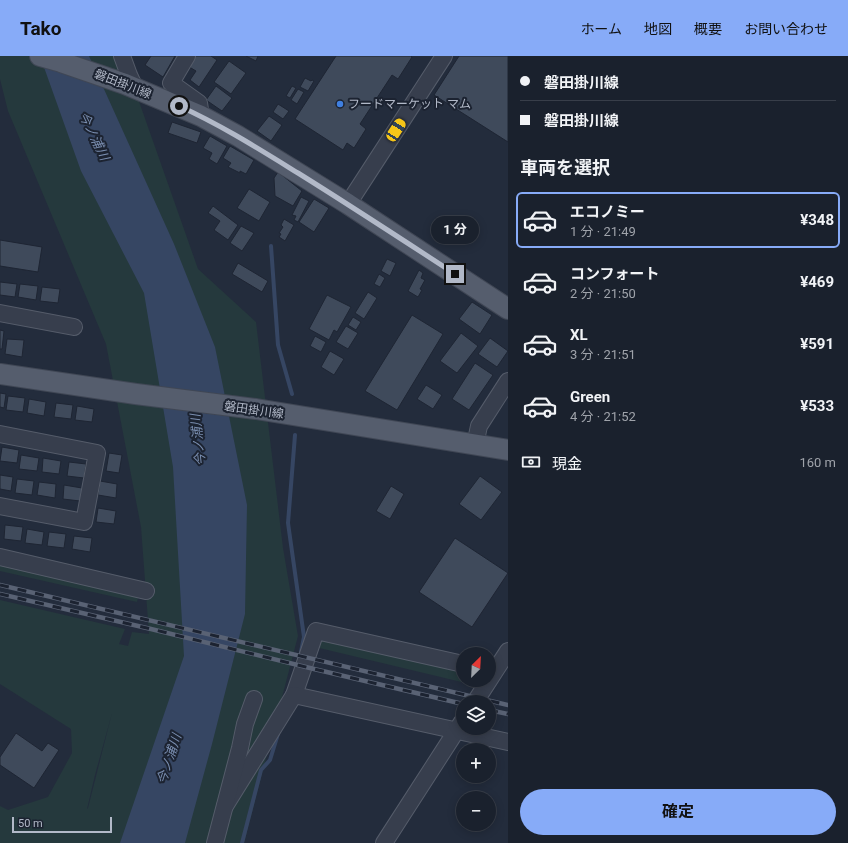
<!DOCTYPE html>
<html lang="ja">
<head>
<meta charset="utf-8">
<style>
  body { margin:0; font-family:Roboto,"Noto Sans JP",sans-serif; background:#232935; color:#f1f3f6; height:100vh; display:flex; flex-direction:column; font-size:15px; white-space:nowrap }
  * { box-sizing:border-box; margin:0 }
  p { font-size:13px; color:#9fa3aa }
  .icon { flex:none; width:22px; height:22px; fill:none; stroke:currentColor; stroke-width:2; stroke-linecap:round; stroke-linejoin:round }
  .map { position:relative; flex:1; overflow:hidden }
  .sheet { display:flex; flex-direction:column; background:#1a212d; width:340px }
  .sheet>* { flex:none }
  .guide { display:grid; align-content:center; height:88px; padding:0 12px; background:#1a212d }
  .needle { width:26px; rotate:24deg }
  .buttons { position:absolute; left:456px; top:591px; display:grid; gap:8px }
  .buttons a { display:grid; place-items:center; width:40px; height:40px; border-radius:50%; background:#1a212d; box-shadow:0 2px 10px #0003,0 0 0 1px #383e49; font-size:20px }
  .scale { position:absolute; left:12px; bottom:10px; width:100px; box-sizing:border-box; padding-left:4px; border:2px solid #b2b9c8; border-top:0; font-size:11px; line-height:14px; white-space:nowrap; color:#b2b9c8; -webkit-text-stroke:3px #1c2331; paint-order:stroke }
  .end { position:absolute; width:18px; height:18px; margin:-9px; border:5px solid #b2b9c8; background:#111; box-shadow:0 0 0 2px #111 }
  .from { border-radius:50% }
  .bubble { position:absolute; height:28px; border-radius:14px; background:#1a212d; box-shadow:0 2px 10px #0003,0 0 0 1px #383e49; font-size:13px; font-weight:700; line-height:28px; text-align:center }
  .car { position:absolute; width:12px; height:24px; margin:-12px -6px; border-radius:5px; box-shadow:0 0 3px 1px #0007; background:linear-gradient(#f5c518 24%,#345 0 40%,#f5c518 0 76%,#345 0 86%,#f5c518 0) }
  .guide b { display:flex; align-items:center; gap:14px; height:38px; font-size:15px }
  .guide b+b { border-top:1px solid #383e49 }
  .guide i { width:10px; height:10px; background:#f1f3f6 }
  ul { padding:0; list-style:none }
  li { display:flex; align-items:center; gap:12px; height:56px; margin:0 8px 6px; padding:0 4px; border:2px solid transparent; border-radius:6px }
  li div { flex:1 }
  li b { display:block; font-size:15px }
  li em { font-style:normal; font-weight:700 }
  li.on { border-color:#87abf8 }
  li>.icon { width:36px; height:36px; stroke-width:1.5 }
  h2 { padding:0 12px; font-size:18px; line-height:48px }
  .pay { display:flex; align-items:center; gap:10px; height:44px; padding:0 12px; font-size:15px }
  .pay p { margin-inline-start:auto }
  .cta { display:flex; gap:8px; margin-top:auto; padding:8px 12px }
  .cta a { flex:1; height:46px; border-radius:24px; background:#87abf8; color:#111; font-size:16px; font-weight:700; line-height:46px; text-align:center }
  header { display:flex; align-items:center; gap:24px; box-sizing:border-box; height:56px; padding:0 20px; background:#87abf8; color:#111 }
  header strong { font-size:19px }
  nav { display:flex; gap:22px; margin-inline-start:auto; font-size:14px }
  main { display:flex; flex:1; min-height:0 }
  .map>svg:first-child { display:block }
</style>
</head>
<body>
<header>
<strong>Tako</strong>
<nav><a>ホーム</a><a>地図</a><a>概要</a><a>お問い合わせ</a></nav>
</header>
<main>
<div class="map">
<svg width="508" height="787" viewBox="0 0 508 787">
  <rect width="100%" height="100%" fill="#232c3c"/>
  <!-- green -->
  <g fill="#25393d" fill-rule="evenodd">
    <path d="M0,0H123L198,213L256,266L283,492L298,580L244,787H0V750L8,754L48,741L72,697L71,673L0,628V544L125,573L119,588L128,590L132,576L149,578L141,471L106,288L8,55L0,23ZM112,657L88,752L87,753L95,719Z"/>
    <polygon points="0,501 140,533 137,546 0,515"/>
    <polygon points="316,575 463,613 463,624 475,624 474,629 311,590"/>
  </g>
  <!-- water -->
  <polygon fill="#364663" points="40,0 89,0 174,188 215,291 247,449 245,558 212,688 185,787 120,787 184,600 173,411 144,237 81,115"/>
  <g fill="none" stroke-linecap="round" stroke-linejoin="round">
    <!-- stream -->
    <g stroke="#364663" stroke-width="4">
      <polyline points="271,190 278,289 292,338"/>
      <polyline points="295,379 288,467 304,581 301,596"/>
      <polyline points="242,787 261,714 270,704 278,678"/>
    </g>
  </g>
  <!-- building -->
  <g fill="#3f4a5b" stroke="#1e2533">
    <polygon points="151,0 175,0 163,21 145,9"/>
    <polygon points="191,0 211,0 217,4 199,31 190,24 196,15 186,9"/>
    <polygon points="246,0 258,0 256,5"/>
    <polygon points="336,0 411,0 412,1 398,23 392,19 360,68 366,73 354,92 347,87 343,94 295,63"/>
    <polygon points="459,0 508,0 508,86 434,39"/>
    <polygon points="229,5 246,17 231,38 214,26"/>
    <polygon points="305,22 311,25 312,24 314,25 308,35 300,31"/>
    <polygon points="216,30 232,42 222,55 206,44"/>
    <polygon points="292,30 296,32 290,42 286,40"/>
    <polygon points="298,33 304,36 297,48 291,44"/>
    <polygon points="278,48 289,55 283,63 273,56"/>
    <polygon points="269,60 282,69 271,85 257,75"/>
    <polygon points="172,66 201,76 197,87 168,77"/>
    <polygon points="210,80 227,90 217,108 209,103 212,97 203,92"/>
    <polygon points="230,90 254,104 246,118 240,115 240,117 228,111 231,107 223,102"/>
    <polygon points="278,116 302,135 293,150 275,140 274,122"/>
    <polygon points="249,133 270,146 259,165 237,152"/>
    <polygon points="301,141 309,145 298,166 294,164 296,160 292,159"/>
    <polygon points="314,143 329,152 314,176 299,166"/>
    <polygon points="213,150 238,169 228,184 214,174 220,165 208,157"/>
    <polygon points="284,163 294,169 285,185 279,181 281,178 279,177 283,171 281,169"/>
    <polygon points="241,170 254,177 242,195 230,187"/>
    <polygon points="0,184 42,191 38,216 0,210"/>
    <polygon points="387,203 396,207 390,220 381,215"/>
    <polygon points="238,207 268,225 262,236 232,218"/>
    <polygon points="419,214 423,217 421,222 425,224 420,233 422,234 418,241 408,235"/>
    <polygon points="379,218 385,222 380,231 374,228"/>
    <polygon points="0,226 17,228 15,241 0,239"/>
    <polygon points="20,228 38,230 36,244 18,241"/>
    <polygon points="42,231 60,233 58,247 40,245"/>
    <polygon points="368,236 377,242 364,263 355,257"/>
    <polygon points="327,239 351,251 337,276 334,274 329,284 309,273"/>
    <polygon points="472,246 492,259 480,278 459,263"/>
    <polygon points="412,259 443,278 397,354 365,335"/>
    <polygon points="353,261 361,266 356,274 348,269"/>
    <polygon points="346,270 358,277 348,293 336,286"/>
    <polygon points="0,274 4,275 2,293 0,293"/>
    <polygon points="461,277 478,290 457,317 440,305"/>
    <polygon points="315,280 326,286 321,296 310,290"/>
    <polygon points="490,282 508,295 497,311 478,298"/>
    <polygon points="7,283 24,284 22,301 5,298"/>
    <polygon points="330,295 344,303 334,319 321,311"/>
    <polygon points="475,307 493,319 469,354 452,343"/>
    <polygon points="426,329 442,339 433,353 417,343"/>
    <polygon points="0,337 6,338 4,352 0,351"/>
    <polygon points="8,340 25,342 23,356 6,354"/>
    <polygon points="29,343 46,346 44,360 27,357"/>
    <polygon points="56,347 73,349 71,363 54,361"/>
    <polygon points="77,350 94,353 92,366 75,364"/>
    <polygon points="2,391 19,394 17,407 0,405"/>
    <polygon points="109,397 122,399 119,417 106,415"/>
    <polygon points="21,399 39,402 37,415 19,413"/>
    <polygon points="43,402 61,405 59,418 42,416"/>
    <polygon points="69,406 86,408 84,422 67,420"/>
    <polygon points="0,419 13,421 11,435 0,433"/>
    <polygon points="480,420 502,436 481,464 459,448"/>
    <polygon points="17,423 34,425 32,439 15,437"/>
    <polygon points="100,425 117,428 116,442 98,439"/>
    <polygon points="39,426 56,428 55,442 37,439"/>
    <polygon points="64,429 82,432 80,445 63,443"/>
    <polygon points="391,430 404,438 390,463 376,455"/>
    <polygon points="98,452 116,455 114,468 96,466"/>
    <polygon points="5,469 23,471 21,485 4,483"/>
    <polygon points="27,473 44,476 42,489 25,487"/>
    <polygon points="49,476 66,478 64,492 47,490"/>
    <polygon points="74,480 92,482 90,496 72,493"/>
    <polygon points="455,482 508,517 472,571 419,536"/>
    <polygon points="16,677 42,695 48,687 59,694 34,732 0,709 0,701"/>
  </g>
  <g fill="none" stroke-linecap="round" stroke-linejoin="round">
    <!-- minor casing -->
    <g stroke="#555c6a" stroke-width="18">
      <g id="minor">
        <polyline points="122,0 129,19 135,32"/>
        <polyline points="187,0 171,27 199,47 201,60"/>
        <polyline points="348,148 444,0"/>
        <polyline points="0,257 74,271"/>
        <polyline points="0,378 97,397 84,466 0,450"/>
        <polyline points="475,389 479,370 508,325"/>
        <polyline points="0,501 146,535"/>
        <polyline points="294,639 316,575 463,608"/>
        <polyline points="475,646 508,595"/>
        <polyline points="225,750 294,639 508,686"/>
        <polyline points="215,787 240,692 245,668 254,643"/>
        <polyline points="384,787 462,666"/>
      </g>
    </g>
    <!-- major casing -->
    <g stroke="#404755" stroke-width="22">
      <g id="major">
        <polyline points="40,0 61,6 125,28 201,60 238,80 348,148 508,253"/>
        <polyline points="0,318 136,338 256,353 508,394"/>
      </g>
    </g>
    <!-- minor -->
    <use href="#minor" stroke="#373e4d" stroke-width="16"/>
    <!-- major -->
    <use href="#major" stroke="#555d6d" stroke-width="20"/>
    <!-- rail casing -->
    <g stroke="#596274" stroke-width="4.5">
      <g id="rail">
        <polyline points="0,529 508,649"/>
        <polyline points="0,538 151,573 314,613 463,648"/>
        <polyline points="489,654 508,658"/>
      </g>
    </g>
    <!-- rail -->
    <use href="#rail" stroke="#1c2331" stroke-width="3" stroke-dasharray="9" stroke-linecap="butt"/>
  </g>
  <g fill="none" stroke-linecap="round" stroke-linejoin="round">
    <!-- route -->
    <path stroke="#b2b9c8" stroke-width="5" d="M179,50C221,69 259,93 298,117C351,150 403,184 455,218"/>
  </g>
  <!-- markers -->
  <circle fill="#3f7fe0" stroke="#1c2331" stroke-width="1.5" cx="340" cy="48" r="4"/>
  <g text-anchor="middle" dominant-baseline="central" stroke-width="4" stroke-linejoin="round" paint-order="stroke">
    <!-- street labels -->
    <g font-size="12" fill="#b2b9c8" stroke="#1c2331">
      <text transform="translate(123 28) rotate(21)">磐田掛川線</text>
      <text transform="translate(254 354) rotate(8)">磐田掛川線</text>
    </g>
    <!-- poi labels -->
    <g font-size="12" fill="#b2b9c8" stroke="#1c2331" text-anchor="start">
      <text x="348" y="48">フードマーケット マム</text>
    </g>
    <!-- water labels -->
    <g font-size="13" font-style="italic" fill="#7a8eb0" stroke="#1c2331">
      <text transform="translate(94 80) rotate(64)">今ノ浦川</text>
      <text transform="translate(198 384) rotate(-96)">今ノ浦川</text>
      <text transform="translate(169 703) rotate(-72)">今ノ浦川</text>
    </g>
  </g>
</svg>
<div class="buttons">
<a><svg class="needle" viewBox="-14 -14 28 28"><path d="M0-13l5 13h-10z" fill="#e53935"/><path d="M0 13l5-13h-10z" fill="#9fa3aa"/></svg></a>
<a><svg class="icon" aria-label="layers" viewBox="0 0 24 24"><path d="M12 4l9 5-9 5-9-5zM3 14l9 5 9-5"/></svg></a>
<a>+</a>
<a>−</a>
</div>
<div class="scale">50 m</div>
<i class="end from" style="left:179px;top:50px"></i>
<i class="end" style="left:455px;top:218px"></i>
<div class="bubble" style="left:431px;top:160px;width:48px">1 分</div>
<i class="car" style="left:396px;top:74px;rotate:33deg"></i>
</div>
<section class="sheet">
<div class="guide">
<b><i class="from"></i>磐田掛川線</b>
<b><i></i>磐田掛川線</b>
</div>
<h2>車両を選択</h2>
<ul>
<li class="on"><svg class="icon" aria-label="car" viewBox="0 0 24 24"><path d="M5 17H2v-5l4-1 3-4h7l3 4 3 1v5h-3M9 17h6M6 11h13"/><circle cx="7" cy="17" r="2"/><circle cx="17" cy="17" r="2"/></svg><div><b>エコノミー</b><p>1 分 · 21:49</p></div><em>¥348</em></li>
<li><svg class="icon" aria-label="car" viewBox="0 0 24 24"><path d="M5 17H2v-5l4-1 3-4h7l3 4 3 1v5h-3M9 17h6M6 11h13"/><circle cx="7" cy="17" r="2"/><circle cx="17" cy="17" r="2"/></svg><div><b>コンフォート</b><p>2 分 · 21:50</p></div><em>¥469</em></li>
<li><svg class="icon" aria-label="car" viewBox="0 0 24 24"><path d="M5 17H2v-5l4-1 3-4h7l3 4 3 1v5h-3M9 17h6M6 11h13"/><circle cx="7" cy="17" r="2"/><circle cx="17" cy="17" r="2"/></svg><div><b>XL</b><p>3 分 · 21:51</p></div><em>¥591</em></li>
<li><svg class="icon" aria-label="car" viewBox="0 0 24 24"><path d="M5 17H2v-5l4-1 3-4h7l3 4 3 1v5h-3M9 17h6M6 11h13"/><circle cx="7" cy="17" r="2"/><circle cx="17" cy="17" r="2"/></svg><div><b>Green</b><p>4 分 · 21:52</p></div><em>¥533</em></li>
</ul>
<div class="pay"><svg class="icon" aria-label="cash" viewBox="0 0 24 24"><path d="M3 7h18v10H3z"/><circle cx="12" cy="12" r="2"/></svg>現金<p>160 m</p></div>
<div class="cta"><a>確定</a></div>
</section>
</main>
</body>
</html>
